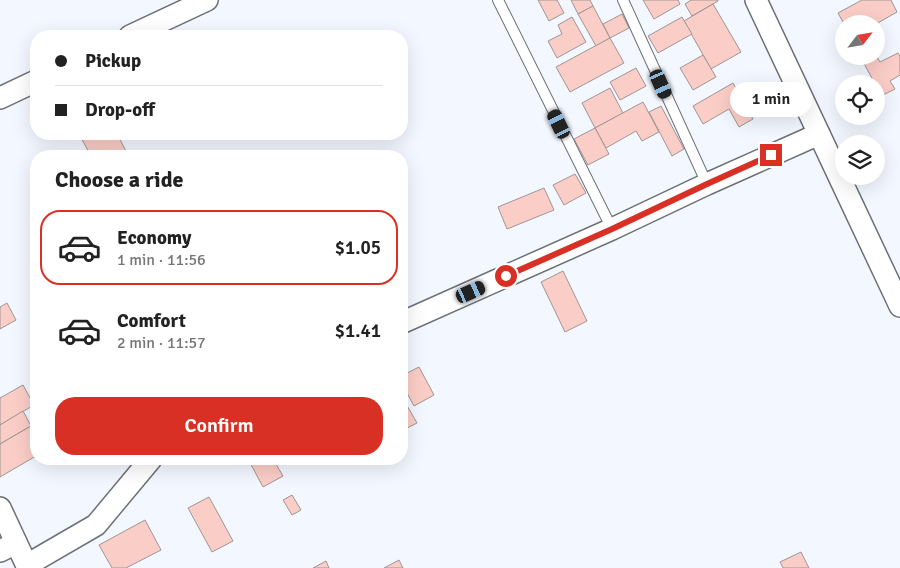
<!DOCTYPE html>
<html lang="en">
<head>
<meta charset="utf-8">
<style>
  body { margin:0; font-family:Signika,sans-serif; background:#f6f6f6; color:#222; height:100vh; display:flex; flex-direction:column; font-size:19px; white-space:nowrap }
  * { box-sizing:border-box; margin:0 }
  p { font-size:16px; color:#767676 }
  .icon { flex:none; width:28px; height:28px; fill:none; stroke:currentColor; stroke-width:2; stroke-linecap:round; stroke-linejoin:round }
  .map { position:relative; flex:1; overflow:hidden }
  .drawer { position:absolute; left:30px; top:150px; width:378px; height:315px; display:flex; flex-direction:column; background:#fff; border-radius:20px; box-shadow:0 5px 20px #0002 }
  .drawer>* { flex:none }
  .hud { position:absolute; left:30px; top:30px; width:378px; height:110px; border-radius:20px; box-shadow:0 5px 20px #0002; display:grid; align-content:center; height:110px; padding:0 25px; background:#fff }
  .needle { width:32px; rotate:59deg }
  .controls { position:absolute; left:835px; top:15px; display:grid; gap:10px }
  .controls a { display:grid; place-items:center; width:50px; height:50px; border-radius:50%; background:#fff; box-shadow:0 5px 20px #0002; font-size:25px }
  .end { position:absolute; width:22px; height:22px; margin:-11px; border:6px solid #d93025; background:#fff; box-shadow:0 0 0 2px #fff }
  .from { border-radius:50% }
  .bubble { position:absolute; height:35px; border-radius:18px; background:#fff; box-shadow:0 5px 20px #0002; font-size:16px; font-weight:600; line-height:35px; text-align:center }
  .car { position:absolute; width:15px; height:30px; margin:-15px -8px; border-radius:6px; box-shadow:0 0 4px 1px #0007; background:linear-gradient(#222 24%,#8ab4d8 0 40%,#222 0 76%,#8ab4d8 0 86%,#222 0) }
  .hud b { display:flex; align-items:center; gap:18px; height:48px; font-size:19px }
  .hud b+b { border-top:1px solid #e0e0e0 }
  .hud i { width:12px; height:12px; background:#222 }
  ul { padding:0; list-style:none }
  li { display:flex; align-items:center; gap:15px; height:75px; margin:0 10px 8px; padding:0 15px; border:2px solid transparent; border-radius:20px }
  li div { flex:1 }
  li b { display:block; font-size:19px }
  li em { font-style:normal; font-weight:600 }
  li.active { border-color:#d93025 }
  li>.icon { width:45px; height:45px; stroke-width:1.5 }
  h2 { padding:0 25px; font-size:22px; line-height:60px }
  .primary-button { display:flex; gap:10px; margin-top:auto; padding:10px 25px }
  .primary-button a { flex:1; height:58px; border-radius:20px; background:#d93025; color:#fff; font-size:20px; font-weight:600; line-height:58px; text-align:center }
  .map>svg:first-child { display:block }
</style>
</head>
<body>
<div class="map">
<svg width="900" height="568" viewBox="0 0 900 568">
  <rect width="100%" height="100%" fill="#f3f7ff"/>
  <!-- building -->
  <g fill="#fbcdc7" stroke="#9f9594">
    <polygon points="538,0 557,0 564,13 549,21"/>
    <polygon points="571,0 590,0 593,6 578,14"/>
    <polygon points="643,0 678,0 680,4 654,19"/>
    <polygon points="691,0 718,0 718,1 692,16 685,4"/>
    <polygon points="862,0 891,0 897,12 876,24 844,24 838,13"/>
    <polygon points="713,4 741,52 711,69 684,21"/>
    <polygon points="593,6 610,38 596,46 578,14"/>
    <polygon points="622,14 629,28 610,38 603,24"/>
    <polygon points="572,17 586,42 557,58 548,41 562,34 558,25"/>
    <polygon points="682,17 692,34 658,53 648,36"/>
    <polygon points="610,38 624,63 570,92 556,67"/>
    <polygon points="898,53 900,56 900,75 890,81 895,89 881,96 876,86 876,84 875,84 860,56 876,56 876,55 880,62"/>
    <polygon points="703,55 716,77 693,90 680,68"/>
    <polygon points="636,68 646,86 620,100 610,82"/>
    <polygon points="733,83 753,119 739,127 729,109 703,124 693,106"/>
    <polygon points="610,88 623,113 595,128 582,103"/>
    <polygon points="643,102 659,132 642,141 636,131 606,148 595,128"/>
    <polygon points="661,106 684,149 672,156 649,112"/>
    <polygon points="595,128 609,154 588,165 574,139"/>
    <polygon points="79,134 117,134 127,153 121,156 91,156"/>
    <polygon points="575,174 586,193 564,205 553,185"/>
    <polygon points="544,188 554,210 507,229 498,207"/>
    <polygon points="563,271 587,321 565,332 541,282"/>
    <polygon points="7,303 16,320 0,329 0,307"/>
    <polygon points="419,367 434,395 414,406 401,382 401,376"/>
    <polygon points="23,385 34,405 0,425 0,398"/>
    <polygon points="401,395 417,423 401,431"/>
    <polygon points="23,411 31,426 0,444 0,425"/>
    <polygon points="31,426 36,434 36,456 0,477 0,444"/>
    <polygon points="248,459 273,459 283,476 263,487"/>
    <polygon points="292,495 301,510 292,515 283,500"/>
    <polygon points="209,497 233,541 212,552 188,508"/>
    <polygon points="145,520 161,550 126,568 112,568 99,545"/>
    <polygon points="801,552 809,568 783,568 780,562"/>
    <polygon points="399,560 403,568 384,568"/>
    <polygon points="326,561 329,568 313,568"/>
  </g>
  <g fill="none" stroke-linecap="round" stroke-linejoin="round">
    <!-- lane casing -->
    <g stroke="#6c7077" stroke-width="12">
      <g id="lane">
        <polyline points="498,0 612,229"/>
        <polyline points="623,0 707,184"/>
      </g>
    </g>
    <!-- street casing -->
    <g stroke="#6c7077" stroke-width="24">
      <g id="street">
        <polyline points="756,0 900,306"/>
        <polyline points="130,36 207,0"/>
        <polyline points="0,98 36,81"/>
        <polyline points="401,323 612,229 707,184 819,134"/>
        <polyline points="0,508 28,568"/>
        <polyline points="0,551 16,543"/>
        <polyline points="27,565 96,525 151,459"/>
      </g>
    </g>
    <!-- lane -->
    <use href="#lane" stroke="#fff" stroke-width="10"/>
    <!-- street -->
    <use href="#street" stroke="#fff" stroke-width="21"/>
  </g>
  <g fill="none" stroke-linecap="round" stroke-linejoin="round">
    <!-- route -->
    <polyline stroke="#d93025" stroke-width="6" points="506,276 612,229 707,184 771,155"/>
  </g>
</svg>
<div class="controls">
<a><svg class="needle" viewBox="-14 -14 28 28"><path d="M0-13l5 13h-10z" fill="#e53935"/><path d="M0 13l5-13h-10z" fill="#767676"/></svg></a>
<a><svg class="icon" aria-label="locate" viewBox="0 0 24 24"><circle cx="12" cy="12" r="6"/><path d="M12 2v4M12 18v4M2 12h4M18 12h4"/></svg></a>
<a><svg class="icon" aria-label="layers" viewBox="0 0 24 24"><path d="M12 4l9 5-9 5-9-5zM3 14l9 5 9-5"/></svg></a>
</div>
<i class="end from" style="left:506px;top:276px"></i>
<i class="end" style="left:771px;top:155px"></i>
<div class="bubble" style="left:730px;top:82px;width:82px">1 min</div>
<i class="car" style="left:661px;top:84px;rotate:156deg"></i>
<i class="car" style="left:559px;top:124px;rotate:334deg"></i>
<i class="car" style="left:471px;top:292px;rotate:66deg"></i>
<div class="hud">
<b><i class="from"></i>Pickup</b>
<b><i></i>Drop-off</b>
</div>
<section class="drawer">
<h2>Choose a ride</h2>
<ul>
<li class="active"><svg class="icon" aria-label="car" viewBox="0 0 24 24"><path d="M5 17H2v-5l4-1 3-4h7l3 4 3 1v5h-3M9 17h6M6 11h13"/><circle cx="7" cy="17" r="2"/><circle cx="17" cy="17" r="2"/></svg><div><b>Economy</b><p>1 min · 11:56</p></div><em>$1.05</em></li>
<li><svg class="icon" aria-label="car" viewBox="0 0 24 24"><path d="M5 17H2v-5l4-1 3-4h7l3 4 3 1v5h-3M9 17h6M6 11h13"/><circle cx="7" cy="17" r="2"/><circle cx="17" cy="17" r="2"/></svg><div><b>Comfort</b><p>2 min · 11:57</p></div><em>$1.41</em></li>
</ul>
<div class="primary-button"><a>Confirm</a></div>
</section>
</div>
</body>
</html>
